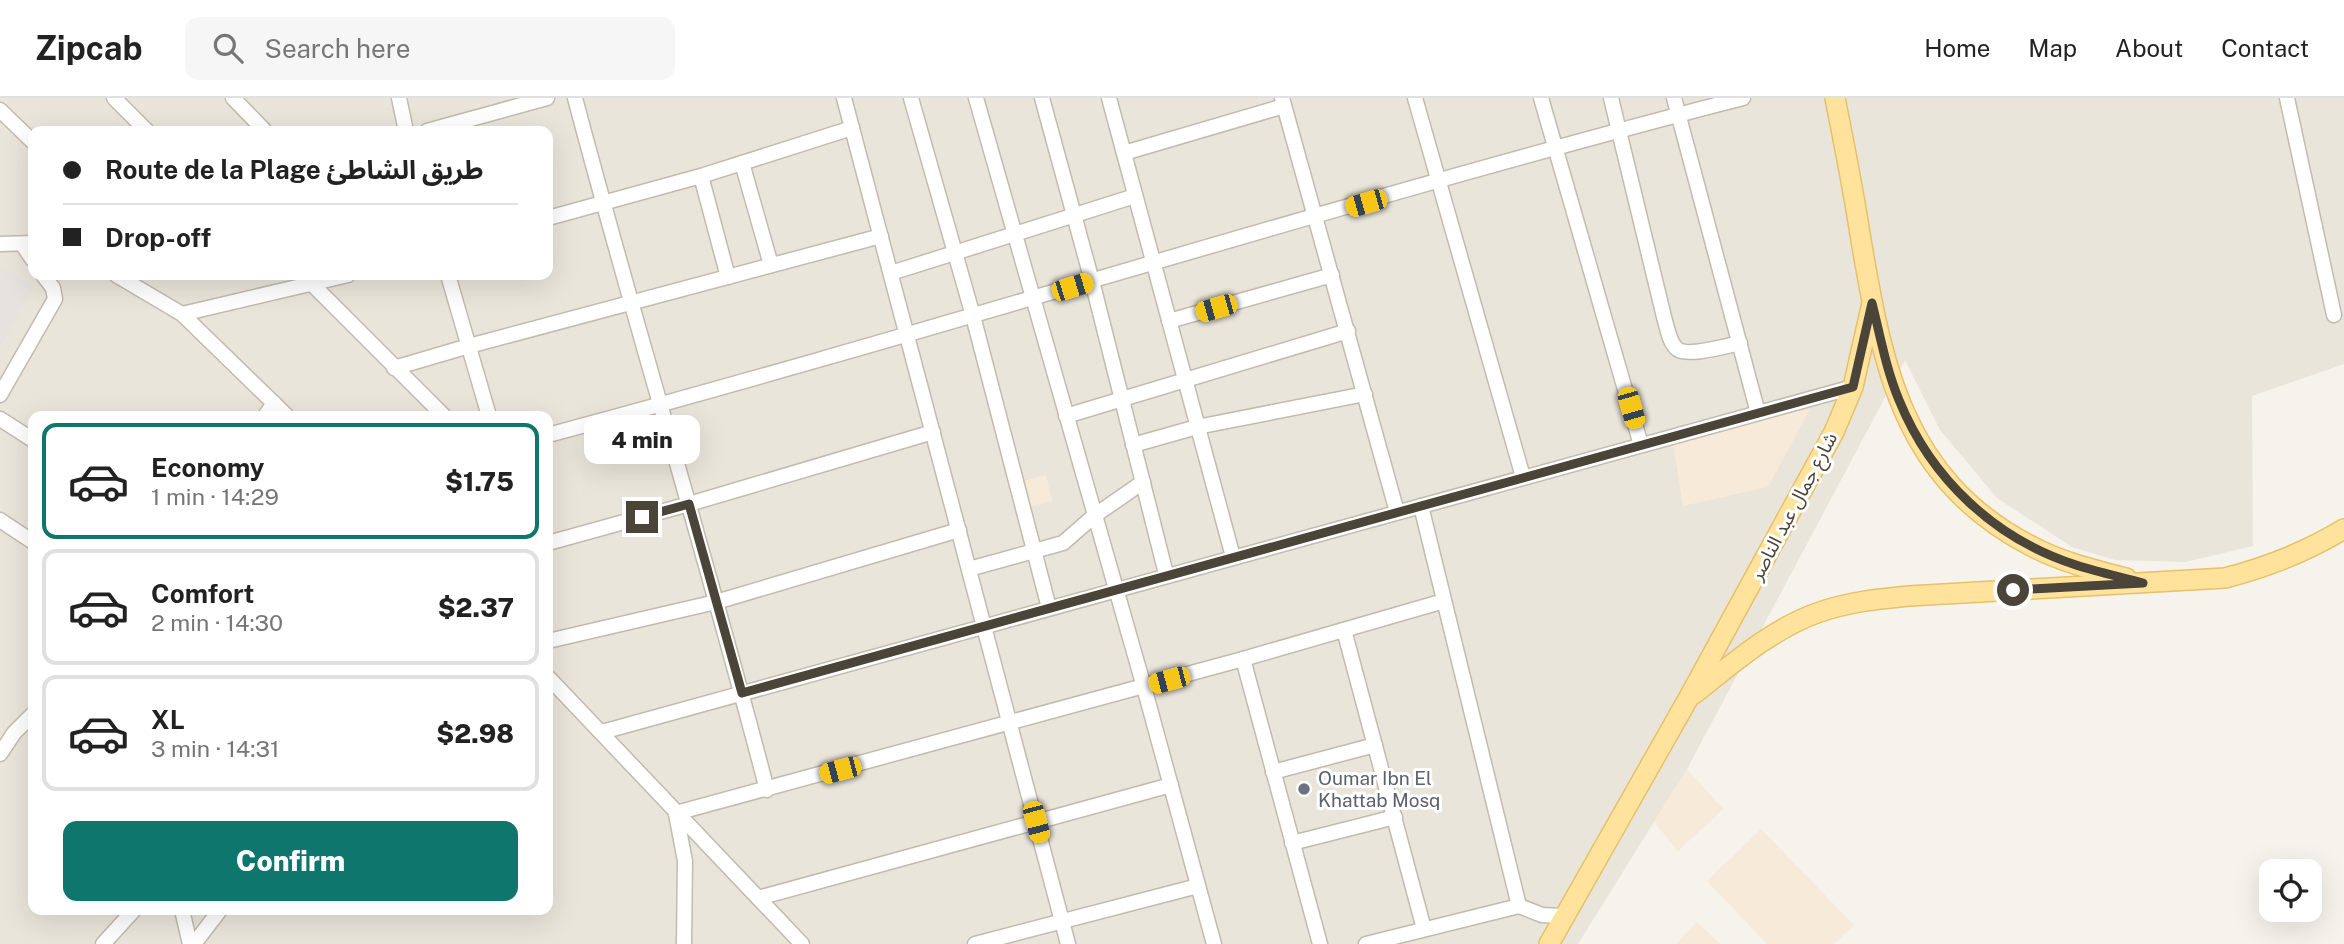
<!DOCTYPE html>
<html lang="en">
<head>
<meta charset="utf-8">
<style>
  body { margin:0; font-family:"Public Sans","Noto Sans Arabic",sans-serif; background:#f6f6f6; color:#222; height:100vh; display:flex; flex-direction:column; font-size:26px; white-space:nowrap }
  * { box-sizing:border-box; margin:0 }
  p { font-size:23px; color:#767676 }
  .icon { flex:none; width:38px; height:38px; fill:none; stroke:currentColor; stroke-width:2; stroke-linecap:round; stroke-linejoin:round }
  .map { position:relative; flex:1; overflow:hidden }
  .drawer { position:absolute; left:28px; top:313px; width:525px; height:504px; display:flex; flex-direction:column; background:#fff; border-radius:14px; box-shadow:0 7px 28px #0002 }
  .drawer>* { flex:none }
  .guide { position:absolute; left:28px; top:28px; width:525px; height:154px; border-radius:14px; box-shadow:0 7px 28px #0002; display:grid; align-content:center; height:154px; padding:0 35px; background:#fff }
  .tools { position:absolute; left:2259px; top:761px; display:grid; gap:14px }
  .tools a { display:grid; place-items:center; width:63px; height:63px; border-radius:14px; background:#fff; box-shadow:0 7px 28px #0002; font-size:35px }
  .end { position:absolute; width:32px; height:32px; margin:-16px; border:9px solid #4b4439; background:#fff; box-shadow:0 0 0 4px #fff }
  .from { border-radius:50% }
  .bubble { position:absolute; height:49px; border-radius:14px; background:#fff; box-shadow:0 7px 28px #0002; font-size:23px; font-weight:800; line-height:49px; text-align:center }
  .car { position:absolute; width:21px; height:42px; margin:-21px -10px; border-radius:9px; box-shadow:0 0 5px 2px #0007; background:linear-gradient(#f5c518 24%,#345 0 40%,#f5c518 0 76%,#345 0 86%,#f5c518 0) }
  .guide b { display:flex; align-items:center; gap:24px; height:66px; font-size:26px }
  .guide b+b { border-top:2px solid #e0e0e0 }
  .guide i { width:18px; height:18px; background:#222 }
  ul { padding:12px 0 0; list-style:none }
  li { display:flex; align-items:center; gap:21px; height:116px; margin:0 14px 10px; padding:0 21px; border:4px solid #e0e0e0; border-radius:14px }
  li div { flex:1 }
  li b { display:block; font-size:26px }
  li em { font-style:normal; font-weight:800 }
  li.selected { border-color:#0f766e }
  li>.icon { width:63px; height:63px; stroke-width:1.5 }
  .primary-button { display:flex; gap:14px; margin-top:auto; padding:14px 35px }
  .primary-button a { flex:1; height:80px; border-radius:14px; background:#0f766e; color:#fff; font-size:28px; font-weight:800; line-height:80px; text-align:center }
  header { display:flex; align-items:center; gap:42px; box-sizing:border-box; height:98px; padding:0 35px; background:#fff; border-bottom:2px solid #e0e0e0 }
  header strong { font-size:33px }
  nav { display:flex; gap:38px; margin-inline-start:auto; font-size:24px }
  .search { width:490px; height:63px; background:#f6f6f6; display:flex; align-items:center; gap:18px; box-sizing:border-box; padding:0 24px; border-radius:14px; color:#767676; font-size:26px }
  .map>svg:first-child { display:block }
</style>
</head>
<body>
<header>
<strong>Zipcab</strong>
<div class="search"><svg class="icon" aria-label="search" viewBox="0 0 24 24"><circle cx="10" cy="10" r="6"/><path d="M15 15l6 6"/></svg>Search here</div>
<nav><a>Home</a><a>Map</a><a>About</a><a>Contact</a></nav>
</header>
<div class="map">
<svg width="2344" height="846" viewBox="0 0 2344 846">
  <rect width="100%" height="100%" fill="#f6f3ec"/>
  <!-- residential -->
  <path fill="#eae5da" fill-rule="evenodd" d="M0,0H2344V266L2252,298L2253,448L2186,464L2115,462L2072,449L1997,400L1940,332L1905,262L1687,671L1578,846H0ZM33,33H548V177H33ZM33,318H548V812H33Z"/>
  <!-- commercial -->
  <g fill="#f7ead8">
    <polygon points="1810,311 1768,389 1683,408 1672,339"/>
    <polygon points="1046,377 1052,403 1030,409 1023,383"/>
    <polygon points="1687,671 1723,711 1678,753 1654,724"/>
    <polygon points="1761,731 1854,827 1834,846 1767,846 1707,783"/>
    <polygon points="1697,824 1720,846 1676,846"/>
  </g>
  <!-- industrial -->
  <polygon fill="#e6e2dd" points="0,169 34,188 0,249"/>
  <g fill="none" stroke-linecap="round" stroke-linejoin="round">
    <!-- minor casing -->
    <g stroke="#c2bbae" stroke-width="17">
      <g id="minor">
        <polyline points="114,0 147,33"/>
        <polyline points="233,0 265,33"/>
        <polyline points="399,0 406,33"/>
        <path d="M575,0C636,231 707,460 767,692"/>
        <polyline points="844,0 1068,846"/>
        <polyline points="911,0 973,218 1049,510"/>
        <polyline points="976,0 1144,589 1214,846"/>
        <polyline points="1042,0 1092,183 1166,476"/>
        <polyline points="1109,0 1233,459"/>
        <polyline points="1282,0 1397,414"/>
        <polyline points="1415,0 1523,379"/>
        <polyline points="1541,0 1641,347"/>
        <path d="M1611,0L1664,219C1667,229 1669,243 1676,250C1685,260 1726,248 1740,245"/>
        <polyline points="1674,0 1758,315"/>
        <polyline points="2287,0 2334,217"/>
        <polyline points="0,12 33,44"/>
        <polyline points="427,33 547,0"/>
        <polyline points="1124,55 1284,8"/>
        <polyline points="742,65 771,167"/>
        <polyline points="701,78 728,179"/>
        <polyline points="548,120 701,78 852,30"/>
        <polyline points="0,146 33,145"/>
        <polyline points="22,146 33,162"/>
        <polyline points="891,175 1135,98"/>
        <polyline points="116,177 182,216 287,318"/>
        <polyline points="448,177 489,318"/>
        <polyline points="312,186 444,318"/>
        <polyline points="182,216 348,177"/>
        <polyline points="1169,223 1332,177"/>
        <polyline points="394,270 469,248 881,138"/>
        <polyline points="0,297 55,201 53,190 43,177"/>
        <polyline points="265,318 274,305"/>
        <polyline points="1066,318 1348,233"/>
        <polyline points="0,321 33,342"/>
        <path d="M548,337C948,230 1342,103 1743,0"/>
        <polyline points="1133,347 1197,329 1365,296"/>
        <polyline points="1421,408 1519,808"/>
        <polyline points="0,422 33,444"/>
        <polyline points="548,445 689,406 933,334"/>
        <polyline points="969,471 1063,445 1094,418 1143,384"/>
        <polyline points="1344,532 1424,831"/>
        <polyline points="548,543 716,504 959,432"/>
        <polyline points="1243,561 1320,846"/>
        <polyline points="548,579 802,846"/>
        <polyline points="602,634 1853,289"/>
        <polyline points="0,656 14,635 33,616"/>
        <polyline points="1273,674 1375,647"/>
        <polyline points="676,715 1243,561 1444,503"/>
        <polyline points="676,716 685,763 684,846"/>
        <polyline points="1292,745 1395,719"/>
        <polyline points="758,800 1171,687"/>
        <polyline points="182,812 190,846"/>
        <polyline points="103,846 134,812"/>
        <polyline points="194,846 220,812"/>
        <polyline points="975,846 1198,788"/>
        <polyline points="1366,846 1519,808 1542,817 1563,818"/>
      </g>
    </g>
    <!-- major casing -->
    <g stroke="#e6c16a" stroke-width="22">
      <g id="major">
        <path d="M1835,0C1844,45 1853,90 1860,136C1882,267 1902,381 2031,448C2061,464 2094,472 2126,480"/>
        <path d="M1694,596C1732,566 1772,531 1817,515C1847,504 1878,501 1909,498L2225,480C2268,469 2306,454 2344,431"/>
        <polyline points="1549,846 1688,601 1834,334 1853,289 1872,205"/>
      </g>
    </g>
    <!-- minor -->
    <use href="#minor" stroke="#fff" stroke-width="14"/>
    <!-- major -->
    <use href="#major" stroke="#ffe39c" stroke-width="19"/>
  </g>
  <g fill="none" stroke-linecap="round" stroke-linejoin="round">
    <!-- route -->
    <path stroke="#4b4439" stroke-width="9" d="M642,419L689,406L742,595L1853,289L1872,205C1880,237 1886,271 1899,302C1931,381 1995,441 2076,467C2098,474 2121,479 2143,485L2013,492"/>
  </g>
  <!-- markers -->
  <circle fill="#6b7280" stroke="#fff" stroke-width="2.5" cx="1304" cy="691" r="7"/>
  <g text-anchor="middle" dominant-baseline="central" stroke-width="6" stroke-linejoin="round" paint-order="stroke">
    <!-- street labels -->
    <g font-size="19" fill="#4b4439" stroke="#fff">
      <text transform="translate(1793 408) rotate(-62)">شارع جمال عبد الناصر</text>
    </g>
    <!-- worship labels -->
    <g font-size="19" fill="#5b616d" stroke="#fff" text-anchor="start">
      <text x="1318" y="680">Oumar Ibn El<tspan x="1318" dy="22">Khattab Mosq</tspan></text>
    </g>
  </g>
</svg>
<div class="tools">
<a><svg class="icon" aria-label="locate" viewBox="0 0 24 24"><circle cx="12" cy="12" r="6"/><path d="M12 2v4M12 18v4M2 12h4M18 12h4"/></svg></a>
</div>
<i class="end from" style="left:2013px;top:492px"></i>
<i class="end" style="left:642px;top:419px"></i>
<div class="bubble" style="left:584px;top:317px;width:116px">4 min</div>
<i class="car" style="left:1366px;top:105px;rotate:254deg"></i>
<i class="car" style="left:1072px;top:189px;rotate:73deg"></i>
<i class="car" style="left:1216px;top:210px;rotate:254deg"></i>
<i class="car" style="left:1631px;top:310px;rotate:164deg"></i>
<i class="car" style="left:1169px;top:582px;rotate:255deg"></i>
<i class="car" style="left:840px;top:672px;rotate:255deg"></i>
<i class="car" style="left:1036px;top:724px;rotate:165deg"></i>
<div class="guide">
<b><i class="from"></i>Route de la Plage طريق الشاطئ</b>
<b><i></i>Drop-off</b>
</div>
<section class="drawer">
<ul>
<li class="selected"><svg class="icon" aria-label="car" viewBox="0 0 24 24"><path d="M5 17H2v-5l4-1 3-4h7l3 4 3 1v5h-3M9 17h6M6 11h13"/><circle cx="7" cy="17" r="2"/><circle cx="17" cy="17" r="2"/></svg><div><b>Economy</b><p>1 min · 14:29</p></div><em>$1.75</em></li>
<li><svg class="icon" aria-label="car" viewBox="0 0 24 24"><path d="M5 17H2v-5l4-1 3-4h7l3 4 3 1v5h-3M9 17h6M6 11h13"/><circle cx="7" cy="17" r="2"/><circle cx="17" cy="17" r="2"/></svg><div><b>Comfort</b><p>2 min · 14:30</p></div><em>$2.37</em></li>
<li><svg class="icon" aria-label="car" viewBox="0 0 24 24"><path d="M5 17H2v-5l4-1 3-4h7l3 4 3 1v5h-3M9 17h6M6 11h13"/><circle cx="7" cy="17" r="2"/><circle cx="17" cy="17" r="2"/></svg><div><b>XL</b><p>3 min · 14:31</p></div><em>$2.98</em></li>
</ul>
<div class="primary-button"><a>Confirm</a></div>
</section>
</div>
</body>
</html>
